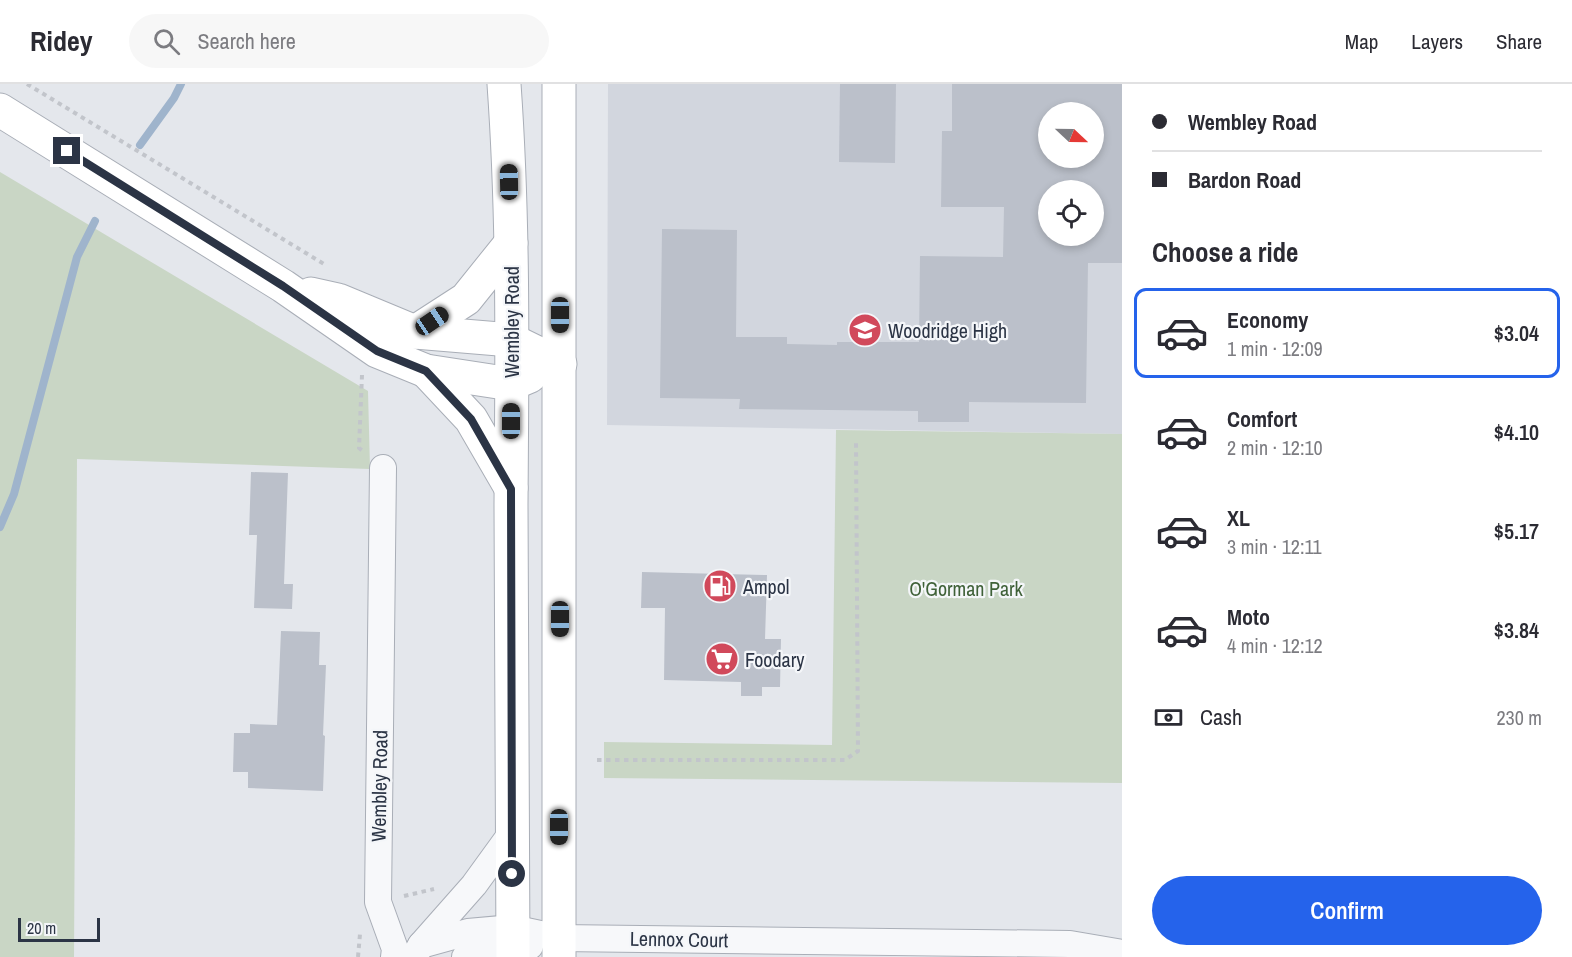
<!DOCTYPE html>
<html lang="en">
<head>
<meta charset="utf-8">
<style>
  body { margin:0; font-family:"Archivo Narrow",sans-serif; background:#f7f7f7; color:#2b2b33; height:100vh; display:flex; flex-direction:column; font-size:22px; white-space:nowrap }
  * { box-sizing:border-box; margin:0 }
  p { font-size:20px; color:#7c7c81 }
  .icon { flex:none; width:33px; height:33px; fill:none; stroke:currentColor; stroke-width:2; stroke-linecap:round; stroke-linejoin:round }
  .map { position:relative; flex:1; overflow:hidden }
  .details { display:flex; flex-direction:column; background:#fff; width:450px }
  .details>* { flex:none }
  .banner { display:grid; align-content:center; height:132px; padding:0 30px; background:#fff }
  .needle { width:39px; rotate:112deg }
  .tools { position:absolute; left:1038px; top:18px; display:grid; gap:12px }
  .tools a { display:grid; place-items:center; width:66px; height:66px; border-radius:50%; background:#fff; box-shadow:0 3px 9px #0003; font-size:30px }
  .scale { position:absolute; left:18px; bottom:15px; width:82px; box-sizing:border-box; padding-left:6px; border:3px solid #2b3445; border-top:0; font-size:16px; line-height:21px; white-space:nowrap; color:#2b3445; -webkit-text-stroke:4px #f4f6f9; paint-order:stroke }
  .end { position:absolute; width:27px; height:27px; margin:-14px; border:8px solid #2b3445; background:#fff; box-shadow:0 0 0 3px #fff }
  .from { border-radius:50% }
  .car { position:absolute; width:18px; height:36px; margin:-18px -9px; border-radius:8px; box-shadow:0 0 4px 2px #0007; background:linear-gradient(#222 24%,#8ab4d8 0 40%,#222 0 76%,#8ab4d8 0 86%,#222 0) }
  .banner b { display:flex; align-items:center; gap:21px; height:57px; font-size:22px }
  .banner b+b { border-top:2px solid #e1e1e2 }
  .banner i { width:15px; height:15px; background:#2b2b33 }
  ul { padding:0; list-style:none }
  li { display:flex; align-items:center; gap:18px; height:90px; margin:0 12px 9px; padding:0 18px; border:3px solid transparent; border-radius:12px }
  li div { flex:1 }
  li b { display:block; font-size:22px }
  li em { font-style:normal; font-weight:600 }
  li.active { border-color:#2563eb }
  li>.icon { width:54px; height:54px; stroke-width:1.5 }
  h2 { padding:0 30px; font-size:27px; line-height:72px }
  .pay { display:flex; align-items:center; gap:15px; height:66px; padding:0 30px; font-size:22px }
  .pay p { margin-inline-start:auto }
  .primary-button { display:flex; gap:12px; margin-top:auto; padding:12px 30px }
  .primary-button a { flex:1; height:69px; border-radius:36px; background:#2563eb; color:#fff; font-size:24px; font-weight:600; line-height:69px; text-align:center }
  header { display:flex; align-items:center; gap:36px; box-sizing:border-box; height:84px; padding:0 30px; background:#fff; border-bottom:2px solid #e1e1e2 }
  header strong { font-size:28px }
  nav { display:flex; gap:33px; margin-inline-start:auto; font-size:21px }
  .search { width:420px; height:54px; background:#f7f7f7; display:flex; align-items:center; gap:15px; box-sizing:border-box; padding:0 21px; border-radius:33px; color:#7c7c81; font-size:22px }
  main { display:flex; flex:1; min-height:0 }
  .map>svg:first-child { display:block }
</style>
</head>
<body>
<header>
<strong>Ridey</strong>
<div class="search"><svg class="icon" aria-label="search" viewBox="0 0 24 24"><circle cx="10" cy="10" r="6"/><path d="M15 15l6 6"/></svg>Search here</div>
<nav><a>Map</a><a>Layers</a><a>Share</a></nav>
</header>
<main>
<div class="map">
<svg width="1122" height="873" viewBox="0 0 1122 873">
  <rect width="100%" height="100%" fill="#e4e7ec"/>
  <!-- built -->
  <path fill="#d2d6de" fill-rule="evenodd" d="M608,0H1122V350L607,341ZM1048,28H1094V74H1048ZM1048,106H1094V152H1048Z"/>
  <!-- green -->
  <g fill="#c9d6c5">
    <polygon points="0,88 368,307 370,385 77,375 74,873 0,873"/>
    <polygon points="836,346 1122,350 1122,699 604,694 604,658 832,661"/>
  </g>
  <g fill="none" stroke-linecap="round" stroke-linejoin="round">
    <!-- stream -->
    <g stroke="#9fb4cc" stroke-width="8">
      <polyline points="140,61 174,14 181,0"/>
      <polyline points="0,443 14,410 77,173 95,137"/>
    </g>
  </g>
  <!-- building -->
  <g fill="#bbc0ca" fill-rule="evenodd">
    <polygon points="840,0 896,0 895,79 839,78"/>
    <path d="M952,0H1122V179H1088L1086,319L969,318V338H918V327L739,325L740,315L660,314L662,145L737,146L736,253H787V260L837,261V258H919L920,172L1003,173L1004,123H941L942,47H952ZM1048,28H1094V74H1048ZM1048,106H1094V152H1048Z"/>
    <polygon points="251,388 288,389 284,500 293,500 292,525 254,524 257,451 249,451"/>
    <polygon points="642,488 767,491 765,555 781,555 780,603 762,603 762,612 741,612 741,598 664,596 665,524 641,524"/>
    <polygon points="281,547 320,548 319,581 326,581 323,651 325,652 323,707 248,704 248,688 233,688 234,649 250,649 250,640 277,641"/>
  </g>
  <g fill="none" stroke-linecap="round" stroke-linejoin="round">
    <!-- street casing -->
    <g stroke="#a9aeb7" stroke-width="28">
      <g id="street">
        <polyline points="383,384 378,818 395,865 394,873"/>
        <polyline points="421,861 474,801 511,750"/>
        <polyline points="414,873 421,861 468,848 512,844 559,854 1070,860 1122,869"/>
        <polyline points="465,873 513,867 530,862"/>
      </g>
    </g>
    <!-- secondary casing -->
    <g stroke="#a9aeb7" stroke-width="35">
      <g id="secondary">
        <path d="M504,0C514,140 512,280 511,421C511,571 512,722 513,873"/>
        <polyline points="559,0 559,873"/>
        <polyline points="0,26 283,202 377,267 426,287 511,300 530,292"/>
        <polyline points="311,210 338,216 415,248 511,256 560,280"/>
        <polyline points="415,248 466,215 511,159"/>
        <polyline points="426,287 471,335 511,404"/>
      </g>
    </g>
    <!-- path -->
    <g stroke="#c2c5cb" stroke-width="4" stroke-dasharray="4.5 4.5" stroke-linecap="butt">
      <polyline points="27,0 324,180"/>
      <polyline points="362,291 359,364 364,368"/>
      <polyline points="597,676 845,676 858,667 856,359"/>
      <polyline points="404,812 434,805"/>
      <polyline points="358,873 360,850"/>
    </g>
    <!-- street -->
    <use href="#street" stroke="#f7f8fa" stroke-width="26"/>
    <!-- secondary -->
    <use href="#secondary" stroke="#fff" stroke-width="33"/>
  </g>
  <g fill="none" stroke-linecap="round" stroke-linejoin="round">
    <!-- route -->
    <polyline stroke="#2b3445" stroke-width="8" points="67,67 283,202 377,267 426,287 471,335 511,405 512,790"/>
  </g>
  <!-- icons -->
  <defs>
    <g id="school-disc" transform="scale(1.725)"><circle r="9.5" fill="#d1495b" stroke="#f4f6f9"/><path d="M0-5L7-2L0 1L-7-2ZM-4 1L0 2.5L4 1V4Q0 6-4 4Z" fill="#fff"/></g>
    <g id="fuel-disc" transform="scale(1.725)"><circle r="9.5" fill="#d1495b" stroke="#f4f6f9"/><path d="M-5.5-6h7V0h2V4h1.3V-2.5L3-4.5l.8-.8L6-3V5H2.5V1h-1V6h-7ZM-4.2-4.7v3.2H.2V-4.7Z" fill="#fff"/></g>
    <g id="supermarket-disc" transform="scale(1.725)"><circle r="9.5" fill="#d1495b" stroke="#f4f6f9"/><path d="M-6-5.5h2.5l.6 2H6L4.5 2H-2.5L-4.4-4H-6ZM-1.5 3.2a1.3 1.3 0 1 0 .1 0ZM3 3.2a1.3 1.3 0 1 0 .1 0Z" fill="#fff"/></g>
  </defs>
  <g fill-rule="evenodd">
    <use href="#school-disc" x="865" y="246"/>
    <use href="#fuel-disc" x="720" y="502"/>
    <use href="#supermarket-disc" x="722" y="575"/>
  </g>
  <g text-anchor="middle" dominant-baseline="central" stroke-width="4.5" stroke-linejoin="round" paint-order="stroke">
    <!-- street labels -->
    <g font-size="20" fill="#2b3445" stroke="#f4f6f9">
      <text transform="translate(511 238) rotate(-90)">Wembley Road</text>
      <text transform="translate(379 702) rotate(-89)">Wembley Road</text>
      <text transform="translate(679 855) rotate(1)">Lennox Court</text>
    </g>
    <!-- poi labels -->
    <g font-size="20" fill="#2b3445" stroke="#f4f6f9" text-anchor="start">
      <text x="888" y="246">Woodridge High</text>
      <text x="743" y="502">Ampol</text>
      <text x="745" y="575">Foodary</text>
    </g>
    <!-- park labels -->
    <g font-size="20" fill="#3f6138" stroke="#f4f6f9">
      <text x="966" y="504">O'Gorman Park</text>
    </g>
  </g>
</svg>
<div class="tools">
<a><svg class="needle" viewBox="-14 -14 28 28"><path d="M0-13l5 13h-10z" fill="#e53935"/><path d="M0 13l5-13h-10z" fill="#7c7c81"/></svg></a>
<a><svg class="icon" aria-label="locate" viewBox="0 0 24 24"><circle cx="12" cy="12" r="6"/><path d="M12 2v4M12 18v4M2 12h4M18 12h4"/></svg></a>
</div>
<div class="scale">20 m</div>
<i class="end from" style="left:512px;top:790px"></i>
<i class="end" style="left:67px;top:67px"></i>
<i class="car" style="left:509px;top:98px;rotate:359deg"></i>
<i class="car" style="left:560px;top:231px;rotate:180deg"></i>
<i class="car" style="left:432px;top:237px;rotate:56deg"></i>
<i class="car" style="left:511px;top:337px;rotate:0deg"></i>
<i class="car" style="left:560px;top:535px;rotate:180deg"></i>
<i class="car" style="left:559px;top:743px;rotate:180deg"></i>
</div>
<section class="details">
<div class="banner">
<b><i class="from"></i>Wembley Road</b>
<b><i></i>Bardon Road</b>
</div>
<h2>Choose a ride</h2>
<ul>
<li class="active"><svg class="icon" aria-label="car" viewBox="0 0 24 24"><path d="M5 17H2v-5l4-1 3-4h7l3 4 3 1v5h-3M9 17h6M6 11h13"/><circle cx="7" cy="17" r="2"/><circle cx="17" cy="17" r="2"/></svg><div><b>Economy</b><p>1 min · 12:09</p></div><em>$3.04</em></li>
<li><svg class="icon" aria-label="car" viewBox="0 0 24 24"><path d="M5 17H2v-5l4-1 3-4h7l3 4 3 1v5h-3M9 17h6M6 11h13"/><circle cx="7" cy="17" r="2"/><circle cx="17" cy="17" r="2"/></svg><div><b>Comfort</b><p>2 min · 12:10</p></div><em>$4.10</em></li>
<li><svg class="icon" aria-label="car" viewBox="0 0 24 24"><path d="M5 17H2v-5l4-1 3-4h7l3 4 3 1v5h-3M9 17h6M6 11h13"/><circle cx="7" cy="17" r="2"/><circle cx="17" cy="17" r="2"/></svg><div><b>XL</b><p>3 min · 12:11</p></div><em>$5.17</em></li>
<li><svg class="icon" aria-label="car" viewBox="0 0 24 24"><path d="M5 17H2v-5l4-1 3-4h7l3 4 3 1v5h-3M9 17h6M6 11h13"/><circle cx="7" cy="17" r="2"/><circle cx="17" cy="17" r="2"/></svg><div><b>Moto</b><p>4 min · 12:12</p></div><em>$3.84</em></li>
</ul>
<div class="pay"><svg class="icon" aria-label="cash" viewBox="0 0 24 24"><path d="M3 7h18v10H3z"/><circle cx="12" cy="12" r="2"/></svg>Cash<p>230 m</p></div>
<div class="primary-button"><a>Confirm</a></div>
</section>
</main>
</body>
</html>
